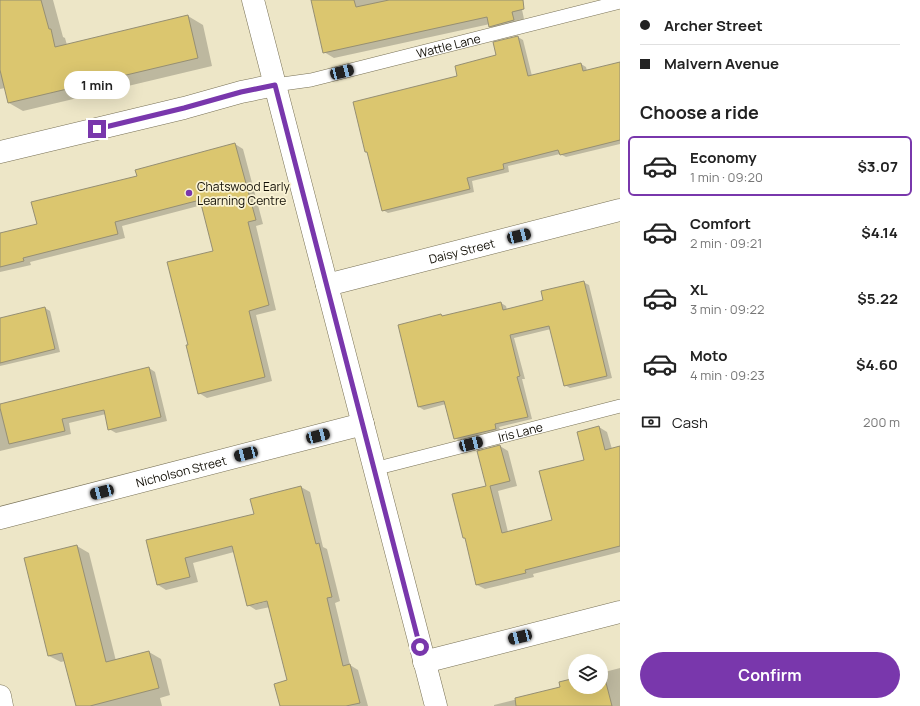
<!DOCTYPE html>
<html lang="en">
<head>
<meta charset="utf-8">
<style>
  body { margin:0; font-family:Manrope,sans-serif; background:#f2f2f2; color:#222; height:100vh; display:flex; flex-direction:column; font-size:15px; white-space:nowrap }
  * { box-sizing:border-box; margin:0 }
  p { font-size:13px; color:#767676 }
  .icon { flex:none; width:22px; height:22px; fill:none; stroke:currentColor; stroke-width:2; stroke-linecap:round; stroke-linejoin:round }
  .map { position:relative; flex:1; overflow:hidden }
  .side { display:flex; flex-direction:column; background:#fff; width:300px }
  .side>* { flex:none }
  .top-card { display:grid; align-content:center; height:88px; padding:0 20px; background:#fff }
  .buttons { position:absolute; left:568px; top:654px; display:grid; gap:8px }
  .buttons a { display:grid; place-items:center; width:40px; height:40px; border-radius:50%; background:#fff; box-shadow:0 4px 16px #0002; font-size:20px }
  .end { position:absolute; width:18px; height:18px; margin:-9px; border:5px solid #7937ac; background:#fff; box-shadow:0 0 0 2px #fff }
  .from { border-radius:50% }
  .bubble { position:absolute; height:28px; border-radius:14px; background:#fff; box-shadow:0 4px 16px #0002; font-size:13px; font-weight:700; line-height:28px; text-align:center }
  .car { position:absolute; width:12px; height:24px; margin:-12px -6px; border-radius:5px; box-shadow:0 0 3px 1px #0007; background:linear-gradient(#222 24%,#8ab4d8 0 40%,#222 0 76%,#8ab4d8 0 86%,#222 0) }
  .top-card b { display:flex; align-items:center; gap:14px; height:38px; font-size:15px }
  .top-card b+b { border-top:1px solid #e0e0e0 }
  .top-card i { width:10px; height:10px; background:#222 }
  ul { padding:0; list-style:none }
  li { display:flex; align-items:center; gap:12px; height:60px; margin:0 8px 6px; padding:0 12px; border:2px solid transparent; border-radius:6px }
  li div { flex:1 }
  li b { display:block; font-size:15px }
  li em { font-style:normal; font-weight:700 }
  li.selected { border-color:#7937ac }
  li>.icon { width:36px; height:36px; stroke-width:1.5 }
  h2 { padding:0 20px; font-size:18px; line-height:48px }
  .pay { display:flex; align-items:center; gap:10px; height:44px; padding:0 20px; font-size:15px }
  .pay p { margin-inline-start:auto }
  .action { display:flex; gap:8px; margin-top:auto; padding:8px 20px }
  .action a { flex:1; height:46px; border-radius:24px; background:#7937ac; color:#fff; font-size:16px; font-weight:700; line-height:46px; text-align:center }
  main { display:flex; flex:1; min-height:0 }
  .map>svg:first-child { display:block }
</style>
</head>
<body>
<main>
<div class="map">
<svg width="620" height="706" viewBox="0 0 620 706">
  <rect width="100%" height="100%" fill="#ede6c7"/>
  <!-- shadow -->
  <g fill="#0003" fill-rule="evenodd">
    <polygon points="0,0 53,0 63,37 65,38 67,45 188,16 203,25 212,66 23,111 9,103 5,88 0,89"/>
    <polygon points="312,0 520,0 524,19 522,20 524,26 500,32 490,26 490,24 334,58 324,52"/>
    <polygon points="518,37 523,40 532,76 581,64 586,67 587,71 620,63 620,144 566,157 560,154 508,166 509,172 472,181 474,192 388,213 383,210 368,153 366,152 458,77 497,56"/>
    <polygon points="235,144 243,149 263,224 256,226 276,310 256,315 272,381 207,398 199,393 214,252 202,205 122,226 125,238 30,262 31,265 0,272 0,234 38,225 138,177"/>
    <polygon points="583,282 589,285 612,378 570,388 565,385 551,329 514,338 525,379 522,379 532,419 499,427 501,432 460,441 455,438 446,404 424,410 419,407 441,315 444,317 501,303 506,306 507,310 544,301"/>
    <polygon points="45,308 50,311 60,352 0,366 0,319"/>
    <polygon points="149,368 155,372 167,421 116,433 109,429 106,414 69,423 71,434 0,451 0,409"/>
    <polygon points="599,427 607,432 612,449 620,447 620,552 533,574 534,577 485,589 477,585 466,539 464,538 487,487 500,446 508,451 517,486 498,491 508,532 553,521 585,460"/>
    <path d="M301,487L310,492L323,547L327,549L340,601L335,603L350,665L358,670L368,706H281L288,681L270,607L256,610L248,605L234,552L193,563L198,582L166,590L158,585L147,540L255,515ZM272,599L273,600L253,605V603Z"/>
    <polygon points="77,546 89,553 116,661 149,652 161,659 170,695 160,698 162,706 77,706 65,661 61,662 49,656"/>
    <polygon points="620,668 620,706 494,706 494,705 561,688 575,679 575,687 601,687 601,673"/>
  </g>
  <!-- building -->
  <g fill="#dbc66f" stroke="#968f73">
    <polygon points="0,0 41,0 49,29 51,29 55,47 188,15 198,58 8,103 0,70"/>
    <polygon points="311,0 354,0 356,7 389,0 523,0 524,9 512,12 514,20 489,27 487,17 323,53"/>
    <polygon points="518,36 528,76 581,63 583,71 620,62 620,140 560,155 558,150 503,164 504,169 467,178 470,189 382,211 367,152 365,152 353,102 457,76 455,66 496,55 493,42"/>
    <polygon points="235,143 256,220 248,222 269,305 249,311 265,377 198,394 186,345 188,345 167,262 213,251 200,200 115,222 118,234 23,258 24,261 0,267 0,233 37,224 31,202 137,176 135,170"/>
    <polygon points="584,281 607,376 564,386 549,326 510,335 520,376 517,377 528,417 495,424 496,429 454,439 444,401 418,407 398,325 441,314 442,316 501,302 503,310 543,300 541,291"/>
    <polygon points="45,307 55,349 0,363 0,318"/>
    <polygon points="149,367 161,417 108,430 104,410 62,419 65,431 9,444 0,408 0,404"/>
    <polygon points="599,426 605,450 620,446 620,546 525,570 526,573 476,585 465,538 463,538 452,494 486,486 477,451 500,445 510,481 490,486 502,533 552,520 539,471 584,460 577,432"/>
    <polygon points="301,486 316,544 319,543 332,597 327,598 343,666 350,664 360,703 346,706 280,706 274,684 287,680 267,601 247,606 232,546 185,558 190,577 157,585 146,540 254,514 250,499"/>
    <polygon points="77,545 106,662 149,651 159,688 90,706 76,706 62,653 48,656 24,558"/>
    <polygon points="603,671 612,706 516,706 515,698 560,687 559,682 575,678 575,687 601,687 601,672"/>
  </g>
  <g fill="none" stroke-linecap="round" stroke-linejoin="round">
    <!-- service casing -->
    <g stroke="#787156" stroke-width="14">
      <g id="service">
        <path id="s1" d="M275,85L311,80L620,2"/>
        <path id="s2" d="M374,469L620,406"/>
      </g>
    </g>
    <!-- minor casing -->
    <g stroke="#787156" stroke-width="23">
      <g id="minor">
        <polyline points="0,152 184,108 241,92 275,85"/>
        <path id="s3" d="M327,285L620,210"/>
        <path id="s4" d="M0,518L363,424"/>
        <polyline points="424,662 620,612"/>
        <polyline points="0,696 2,706"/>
      </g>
    </g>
    <!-- secondary casing -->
    <g stroke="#787156" stroke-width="23">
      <polyline id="secondary" points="253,0 436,706"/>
    </g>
    <!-- service -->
    <use href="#service" stroke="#fff" stroke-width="13"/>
    <!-- minor -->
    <use href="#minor" stroke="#fff" stroke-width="22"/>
    <!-- secondary -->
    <use href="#secondary" stroke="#fff" stroke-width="22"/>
  </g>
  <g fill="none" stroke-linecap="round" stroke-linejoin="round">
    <!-- route -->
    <polyline stroke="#7937ac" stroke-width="5" points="97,129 184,108 241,92 275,85 420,647"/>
  </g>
  <!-- markers -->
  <circle fill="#7937ac" stroke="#faf3d4" stroke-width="1.5" cx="189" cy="193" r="4"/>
  <g text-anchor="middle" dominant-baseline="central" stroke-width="3.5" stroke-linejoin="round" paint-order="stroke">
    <!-- street labels -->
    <g font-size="12" fill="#120f06" stroke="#faf3d4">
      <text stroke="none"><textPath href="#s1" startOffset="178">Wattle Lane</textPath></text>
      <text stroke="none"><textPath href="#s3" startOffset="139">Daisy Street</textPath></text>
      <text stroke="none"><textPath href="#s2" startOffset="151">Iris Lane</textPath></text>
      <text stroke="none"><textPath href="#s4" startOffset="187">Nicholson Street</textPath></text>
    </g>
    <!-- poi labels -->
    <g font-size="12" fill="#120f06" stroke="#faf3d4" text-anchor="start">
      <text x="197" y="186">Chatswood Early<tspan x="197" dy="14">Learning Centre</tspan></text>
    </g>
  </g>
</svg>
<div class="buttons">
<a><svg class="icon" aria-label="layers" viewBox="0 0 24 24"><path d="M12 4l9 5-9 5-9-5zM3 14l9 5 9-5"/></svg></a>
</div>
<i class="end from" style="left:420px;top:647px"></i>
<i class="end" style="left:97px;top:129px"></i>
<div class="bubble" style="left:64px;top:71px;width:66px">1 min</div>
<i class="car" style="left:342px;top:72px;rotate:76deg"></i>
<i class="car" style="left:519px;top:236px;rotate:76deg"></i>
<i class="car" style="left:318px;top:436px;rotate:75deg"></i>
<i class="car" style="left:471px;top:444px;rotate:76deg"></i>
<i class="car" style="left:246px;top:454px;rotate:255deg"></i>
<i class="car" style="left:102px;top:492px;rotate:255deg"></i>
<i class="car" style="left:520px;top:637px;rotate:256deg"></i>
</div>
<section class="side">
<div class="top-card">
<b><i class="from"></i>Archer Street</b>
<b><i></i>Malvern Avenue</b>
</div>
<h2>Choose a ride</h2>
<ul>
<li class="selected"><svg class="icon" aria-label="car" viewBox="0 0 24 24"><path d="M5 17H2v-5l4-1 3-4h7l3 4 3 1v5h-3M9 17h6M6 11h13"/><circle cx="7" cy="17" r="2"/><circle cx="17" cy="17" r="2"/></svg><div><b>Economy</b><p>1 min · 09:20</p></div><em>$3.07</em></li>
<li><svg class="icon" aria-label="car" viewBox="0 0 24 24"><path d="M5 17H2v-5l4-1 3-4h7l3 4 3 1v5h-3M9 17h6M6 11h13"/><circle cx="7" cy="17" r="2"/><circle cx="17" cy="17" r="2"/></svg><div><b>Comfort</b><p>2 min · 09:21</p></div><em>$4.14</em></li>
<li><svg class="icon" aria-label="car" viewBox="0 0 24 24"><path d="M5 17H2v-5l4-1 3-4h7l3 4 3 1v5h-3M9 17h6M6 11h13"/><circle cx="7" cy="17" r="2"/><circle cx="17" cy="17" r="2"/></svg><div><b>XL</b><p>3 min · 09:22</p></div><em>$5.22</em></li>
<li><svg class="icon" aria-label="car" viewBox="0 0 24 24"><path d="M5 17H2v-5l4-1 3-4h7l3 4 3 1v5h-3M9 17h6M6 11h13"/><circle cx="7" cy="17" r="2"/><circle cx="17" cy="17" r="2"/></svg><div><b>Moto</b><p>4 min · 09:23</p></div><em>$4.60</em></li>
</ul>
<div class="pay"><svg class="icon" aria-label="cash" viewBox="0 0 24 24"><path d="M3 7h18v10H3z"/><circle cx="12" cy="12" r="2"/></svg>Cash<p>200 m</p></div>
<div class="action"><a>Confirm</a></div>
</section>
</main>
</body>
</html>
